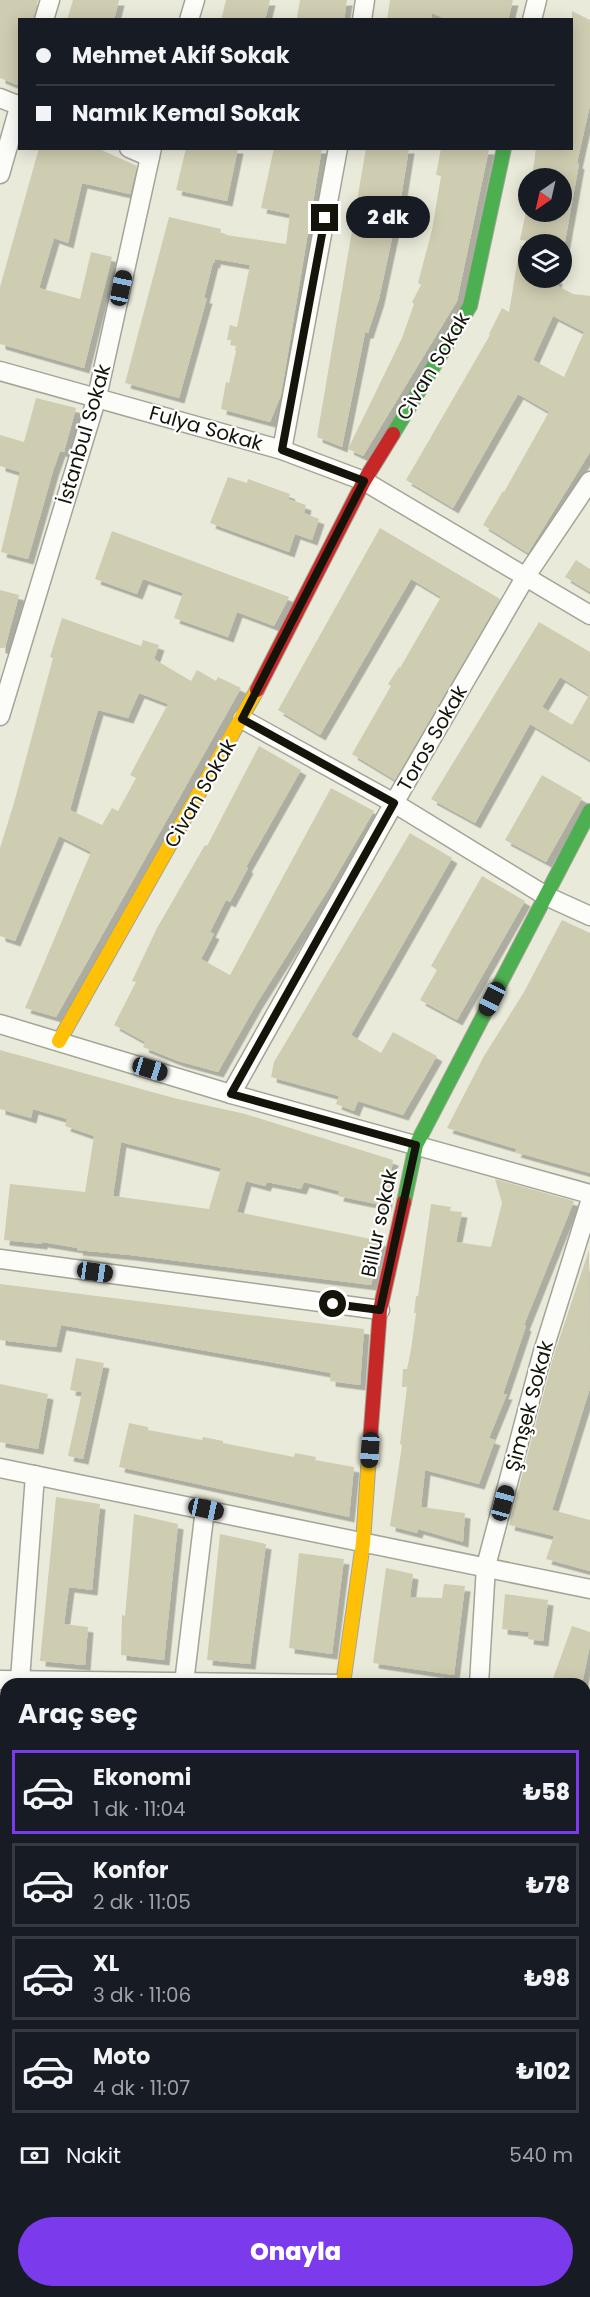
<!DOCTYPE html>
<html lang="tr">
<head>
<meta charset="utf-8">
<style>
  body { margin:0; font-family:Poppins,sans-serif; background:#242831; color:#f1f3f6; height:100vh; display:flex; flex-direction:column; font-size:22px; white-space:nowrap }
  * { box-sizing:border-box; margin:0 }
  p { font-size:20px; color:#9ea1a6 }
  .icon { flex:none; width:33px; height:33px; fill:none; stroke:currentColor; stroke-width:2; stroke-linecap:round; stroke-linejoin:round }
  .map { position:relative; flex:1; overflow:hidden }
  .side { position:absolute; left:0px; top:1678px; width:591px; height:620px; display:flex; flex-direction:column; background:#171b24; border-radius:18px 18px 0 0; box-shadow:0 3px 15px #0003 }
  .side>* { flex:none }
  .top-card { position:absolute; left:18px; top:18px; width:555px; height:132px; border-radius:0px; box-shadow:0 3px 15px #0003; display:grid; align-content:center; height:132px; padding:0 18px; background:#171b24 }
  .needle { width:39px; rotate:214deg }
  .buttons { position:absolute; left:518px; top:168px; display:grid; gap:12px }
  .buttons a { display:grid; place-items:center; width:54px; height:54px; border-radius:50%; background:#171b24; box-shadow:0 3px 15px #0003; font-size:30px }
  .end { position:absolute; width:27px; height:27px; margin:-14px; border:8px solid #15140a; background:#fff; box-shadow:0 0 0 3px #fff }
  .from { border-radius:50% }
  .bubble { position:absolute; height:42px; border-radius:21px; background:#171b24; box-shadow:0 3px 15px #0003; font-size:20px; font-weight:800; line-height:42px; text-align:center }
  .car { position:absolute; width:18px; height:36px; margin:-18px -9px; border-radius:8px; box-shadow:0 0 4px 2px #0007; background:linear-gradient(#222 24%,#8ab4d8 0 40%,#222 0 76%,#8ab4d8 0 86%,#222 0) }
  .top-card b { display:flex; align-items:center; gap:21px; height:57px; font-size:22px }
  .top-card b+b { border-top:2px solid #363941 }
  .top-card i { width:15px; height:15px; background:#f1f3f6 }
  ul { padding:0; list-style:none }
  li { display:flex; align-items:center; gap:18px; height:84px; margin:0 12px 9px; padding:0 6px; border:3px solid #363941; border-radius:0px }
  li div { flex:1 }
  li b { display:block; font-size:22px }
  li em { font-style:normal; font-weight:800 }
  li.selected { border-color:#7c3aed }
  li>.icon { width:54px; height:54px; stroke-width:1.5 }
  h2 { padding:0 18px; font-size:27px; line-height:72px }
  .pay { display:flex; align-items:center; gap:15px; height:66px; padding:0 18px; font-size:22px }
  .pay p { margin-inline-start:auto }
  .action { display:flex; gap:12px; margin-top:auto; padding:12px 18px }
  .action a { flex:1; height:69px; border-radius:36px; background:#7c3aed; color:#fff; font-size:24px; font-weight:800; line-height:69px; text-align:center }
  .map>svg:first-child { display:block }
</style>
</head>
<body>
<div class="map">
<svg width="590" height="2297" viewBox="0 0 590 2297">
  <defs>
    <filter id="shadow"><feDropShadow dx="5.5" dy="5.5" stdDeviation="0" flood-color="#0004"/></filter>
  </defs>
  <rect width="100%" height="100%" fill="#eaeada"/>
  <!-- green -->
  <rect fill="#dcdbb2" x="0" y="1837" width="6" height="95"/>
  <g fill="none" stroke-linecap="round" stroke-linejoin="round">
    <!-- stream -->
    <polyline stroke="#cac676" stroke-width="6" points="590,1979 586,2010 590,2029"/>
  </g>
  <!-- building -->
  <g fill="#cecdb1" fill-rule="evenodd" filter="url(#shadow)">
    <polygon points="0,0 38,0 33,20 20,20 20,86 0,78"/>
    <polygon points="73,0 119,0 114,20 67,20"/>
    <polygon points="226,0 270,0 265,20 221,20"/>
    <polygon points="300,0 347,0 344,20 300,20 297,17"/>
    <polygon points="390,0 513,0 508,20 448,20 432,13 431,20 387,20"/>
    <polygon points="572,11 590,20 590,105 577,163 579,164 564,247 561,244 520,240 526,212 561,212 561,178 532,178 536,148 572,148"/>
    <polygon points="39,148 97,148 137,166 130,194 82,183 68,243 54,238 39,288 80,299 91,252 112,257 84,368 0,344 0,287"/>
    <polygon points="186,148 238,148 227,201 176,190"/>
    <polygon points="274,148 322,148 281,395 270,422 221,409 226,382 229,383 237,346 230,345 231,340 227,340 230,325 237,327 250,265 215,259 215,263 213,262 204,298 207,298 179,398 125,383 169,217 221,229 220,234 286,244 290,214 261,208"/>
    <polygon points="366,148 409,148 396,229 394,229 379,299 368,333 365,333 342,447 317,437"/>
    <polygon points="441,148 489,149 457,301 363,456 348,449 402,338 414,304 412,302 421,285 418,283 432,230 441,176 436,175"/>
    <path d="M520,246L528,247V278H557L556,285L573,294L590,296V452L528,553L483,525L503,491L504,492L549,412L518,394L453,508L406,480L490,335L489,334L502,308L509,312ZM553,316L584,332L564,377L533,360Z"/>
    <polygon points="36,398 76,408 64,452 60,451 53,471 28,559 1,552 20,472 0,466 0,435 24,442"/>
    <polygon points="228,477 247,483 248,479 290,494 288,499 306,505 304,513 319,519 312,540 295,534 289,552 210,523"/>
    <polygon points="380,528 500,599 395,780 352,754 391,686 388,684 399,667 400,668 441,597 411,579 320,735 278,710"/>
    <polygon points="112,531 289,597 274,626 237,612 228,637 174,618 183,593 143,579 137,594 95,579"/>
    <polygon points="576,560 590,569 590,592 565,577"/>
    <polygon points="0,590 19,595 5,648 0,648"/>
    <path d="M62,618L141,646L143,640L159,645L154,659L191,681L197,670L216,681L218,677L241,688L56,1017L25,1008L91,852L59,836L15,941L0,936V848L14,803L53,658L50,657ZM139,693L168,704L130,775L136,778L118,811L112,808L102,825L70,810L92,730L98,710L128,718Z"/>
    <path d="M539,622L590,652V760L530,724L475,823L431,799ZM560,677L589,695L572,725L542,707Z"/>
    <polygon points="259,746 301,770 246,867 248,868 230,902 226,900 210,932 214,934 201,959 230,975 331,788 374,811 328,890 257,1003 218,1072 178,1061 143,1047 145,1042 114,1025 136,982 132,981 157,928 205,845 207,846"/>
    <polygon points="542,775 582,798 546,862 505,840"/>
    <polygon points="410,833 452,858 351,1035 381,1053 393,1032 437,1056 403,1115 358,1101 354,1111 336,1104 339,1096 271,1077 274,1062"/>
    <polygon points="482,876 525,901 457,1020 420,1000 437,970 431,966"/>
    <polygon points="562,920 590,933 590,1173 515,1152 517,1149 447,1128 484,1056 524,992"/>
    <path d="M0,1050L174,1098L245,1114L393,1160L386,1206L338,1196L339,1191L304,1182L301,1189L267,1182L265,1186L246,1181L237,1212L381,1241L371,1285L130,1255L77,1250L78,1248L42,1242V1244L4,1240L10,1184L85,1192L94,1136L65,1126L67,1119L33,1109L31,1118L0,1109ZM121,1142L221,1168L209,1209L113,1196Z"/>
    <polygon points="495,1179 574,1201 524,1325 526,1326 503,1394 507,1394 489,1438 495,1440 479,1484 425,1470 421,1507 465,1513 463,1542 418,1529 417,1533 390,1526 402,1445 400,1444 407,1387 402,1387 403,1369 407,1369 411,1350 416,1313 414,1313 416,1296 418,1296 431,1204 451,1207 450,1211 462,1212 456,1242 491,1247 502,1203"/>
    <polygon points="589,1250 590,1388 552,1510 590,1520 590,1571 546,1559 554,1536 509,1525 553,1358"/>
    <polygon points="0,1284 364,1329 360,1385 330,1381 331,1373 61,1325 56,1347 0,1340"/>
    <polygon points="76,1358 104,1363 83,1459 68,1456 82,1392 70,1390"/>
    <polygon points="0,1384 48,1394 38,1449 0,1442"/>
    <polygon points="129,1423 148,1427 148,1430 202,1440 203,1437 223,1441 223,1443 294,1457 295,1453 316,1457 315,1460 354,1467 349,1517 119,1467"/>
    <polygon points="56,1497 100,1504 92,1590 69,1587 64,1624 88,1627 85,1665 40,1661"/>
    <polygon points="134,1514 178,1524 164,1660 121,1655 122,1615 125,1616"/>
    <polygon points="220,1534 266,1544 250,1664 207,1660"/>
    <polygon points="299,1553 344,1559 332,1654 289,1648"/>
    <polygon points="386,1568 413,1574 410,1597 442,1598 444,1584 465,1586 454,1675 373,1663"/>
    <polygon points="505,1594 548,1600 543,1641 528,1639 529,1632 502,1629"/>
    <polygon points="572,1626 590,1632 590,1645 582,1684 551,1684"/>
  </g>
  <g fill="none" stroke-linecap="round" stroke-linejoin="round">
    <!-- street casing -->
    <g stroke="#a4a498" stroke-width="21">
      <g id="street">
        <polyline points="44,20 50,0"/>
        <polyline points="189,20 195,0"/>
        <polyline points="362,20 365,0"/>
        <polyline points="532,20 537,0"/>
        <polyline points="0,98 20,106"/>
        <polyline points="129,148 150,157"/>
        <polyline points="0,174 20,104"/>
        <polyline points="0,371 282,450 364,481 590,615"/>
        <polyline points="282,450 338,148"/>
        <polyline points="0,716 97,397 152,148"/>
        <polyline points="242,719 394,803 546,896 590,916"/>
        <polyline points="0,1024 231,1094 590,1194"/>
        <polyline points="231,1094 394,803 526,576 590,481"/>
        <polyline points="0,1259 380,1310"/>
        <polyline points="0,1468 590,1589"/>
        <polyline points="0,1680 342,1684"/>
        <polyline points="20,1680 35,1475"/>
        <polyline points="184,1683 205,1509"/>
        <polyline points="479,1684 486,1566 542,1355 590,1202"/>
        <polyline points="0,1941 6,1941"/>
        <polyline points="0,2073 6,2073"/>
        <polyline points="35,2297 36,2292"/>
        <polyline points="171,2297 172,2292"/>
        <polyline points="302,2297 303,2292"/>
        <polyline points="453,2297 454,2292"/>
      </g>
    </g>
    <!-- fast casing -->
    <g stroke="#a4a498" stroke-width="16">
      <g id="fast">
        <polyline points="393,434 470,306 504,148"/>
        <polyline points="404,1202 416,1145 590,811"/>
        <polyline points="0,1733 6,1733"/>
        <polyline points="585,1743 590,1744"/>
        <polyline points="0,1759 6,1758"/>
        <polyline points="585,1804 590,1804"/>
      </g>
    </g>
    <!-- slow casing -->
    <g stroke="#a4a498" stroke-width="16">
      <g id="slow">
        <polyline points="59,1041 257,690"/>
        <polyline points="343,1684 363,1543 369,1455"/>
        <polyline points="585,2112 590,2117"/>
      </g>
    </g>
    <!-- jam casing -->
    <g stroke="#a4a498" stroke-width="16">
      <g id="jam">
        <polyline points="257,690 364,481 393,434"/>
        <polyline points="369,1455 380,1310 404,1202"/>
        <polyline points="0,1802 6,1802"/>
      </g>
    </g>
    <!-- street -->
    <use href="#street" stroke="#fcfcf9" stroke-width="18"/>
    <!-- fast -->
    <use href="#fast" stroke="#4caf50" stroke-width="14"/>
    <!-- slow -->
    <use href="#slow" stroke="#ffc107" stroke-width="14"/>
    <!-- jam -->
    <use href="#jam" stroke="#c62828" stroke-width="14"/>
  </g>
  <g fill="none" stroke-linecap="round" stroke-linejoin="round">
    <!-- route -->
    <polyline stroke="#15140a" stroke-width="8" points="325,218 282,450 364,481 242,719 394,803 231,1094 416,1145 380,1310 333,1304"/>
  </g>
  <g text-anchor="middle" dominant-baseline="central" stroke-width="4.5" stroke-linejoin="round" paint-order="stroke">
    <!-- street labels -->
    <g font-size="20" fill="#15140a" stroke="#fff">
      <text transform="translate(433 366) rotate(-59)">Civan Sokak</text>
      <text transform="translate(206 428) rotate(16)">Fulya Sokak</text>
      <text transform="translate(84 434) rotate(-74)">İstanbul Sokak</text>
      <text transform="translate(432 738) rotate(-60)">Toros Sokak</text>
      <text transform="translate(200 793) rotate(-60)">Civan Sokak</text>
      <text transform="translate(379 1223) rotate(-78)">Billur sokak</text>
      <text transform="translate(529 1406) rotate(-75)">Şimşek Sokak</text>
    </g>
  </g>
</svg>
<div class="buttons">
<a><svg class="needle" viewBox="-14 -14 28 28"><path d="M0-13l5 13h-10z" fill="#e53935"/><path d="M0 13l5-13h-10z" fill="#9ea1a6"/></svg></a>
<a><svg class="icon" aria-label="layers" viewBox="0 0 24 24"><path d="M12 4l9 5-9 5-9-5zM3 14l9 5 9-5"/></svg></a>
</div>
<i class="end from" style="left:333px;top:1304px"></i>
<i class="end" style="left:325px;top:218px"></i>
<div class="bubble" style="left:346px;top:196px;width:84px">2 dk</div>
<i class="car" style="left:121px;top:288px;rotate:12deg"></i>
<i class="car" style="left:492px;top:999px;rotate:207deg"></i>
<i class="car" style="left:150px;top:1069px;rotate:107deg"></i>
<i class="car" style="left:95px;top:1272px;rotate:98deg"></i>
<i class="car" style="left:370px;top:1450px;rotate:184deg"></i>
<i class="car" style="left:503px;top:1503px;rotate:15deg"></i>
<i class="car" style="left:206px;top:1509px;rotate:102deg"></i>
<div class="top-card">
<b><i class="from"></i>Mehmet Akif Sokak</b>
<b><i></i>Namık Kemal Sokak</b>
</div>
<section class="side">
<h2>Araç seç</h2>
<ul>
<li class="selected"><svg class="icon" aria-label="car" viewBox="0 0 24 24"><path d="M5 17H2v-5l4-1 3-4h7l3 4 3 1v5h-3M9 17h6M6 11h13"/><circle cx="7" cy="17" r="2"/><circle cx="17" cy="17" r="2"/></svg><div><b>Ekonomi</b><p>1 dk · 11:04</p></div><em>₺58</em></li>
<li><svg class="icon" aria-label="car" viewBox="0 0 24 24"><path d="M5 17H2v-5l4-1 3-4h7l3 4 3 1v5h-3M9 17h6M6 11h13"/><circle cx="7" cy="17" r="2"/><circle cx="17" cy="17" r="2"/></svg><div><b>Konfor</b><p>2 dk · 11:05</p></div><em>₺78</em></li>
<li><svg class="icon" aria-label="car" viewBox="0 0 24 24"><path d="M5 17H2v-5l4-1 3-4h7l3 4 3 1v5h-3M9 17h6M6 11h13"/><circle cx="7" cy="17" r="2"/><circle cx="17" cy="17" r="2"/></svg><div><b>XL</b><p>3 dk · 11:06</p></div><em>₺98</em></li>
<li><svg class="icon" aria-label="car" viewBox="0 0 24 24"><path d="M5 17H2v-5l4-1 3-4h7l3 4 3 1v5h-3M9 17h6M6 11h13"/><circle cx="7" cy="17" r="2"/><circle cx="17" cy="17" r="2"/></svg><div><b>Moto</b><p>4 dk · 11:07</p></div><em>₺102</em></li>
</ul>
<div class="pay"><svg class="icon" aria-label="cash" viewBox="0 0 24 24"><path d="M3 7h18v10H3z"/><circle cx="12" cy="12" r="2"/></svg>Nakit<p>540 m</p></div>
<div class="action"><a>Onayla</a></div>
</section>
</div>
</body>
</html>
